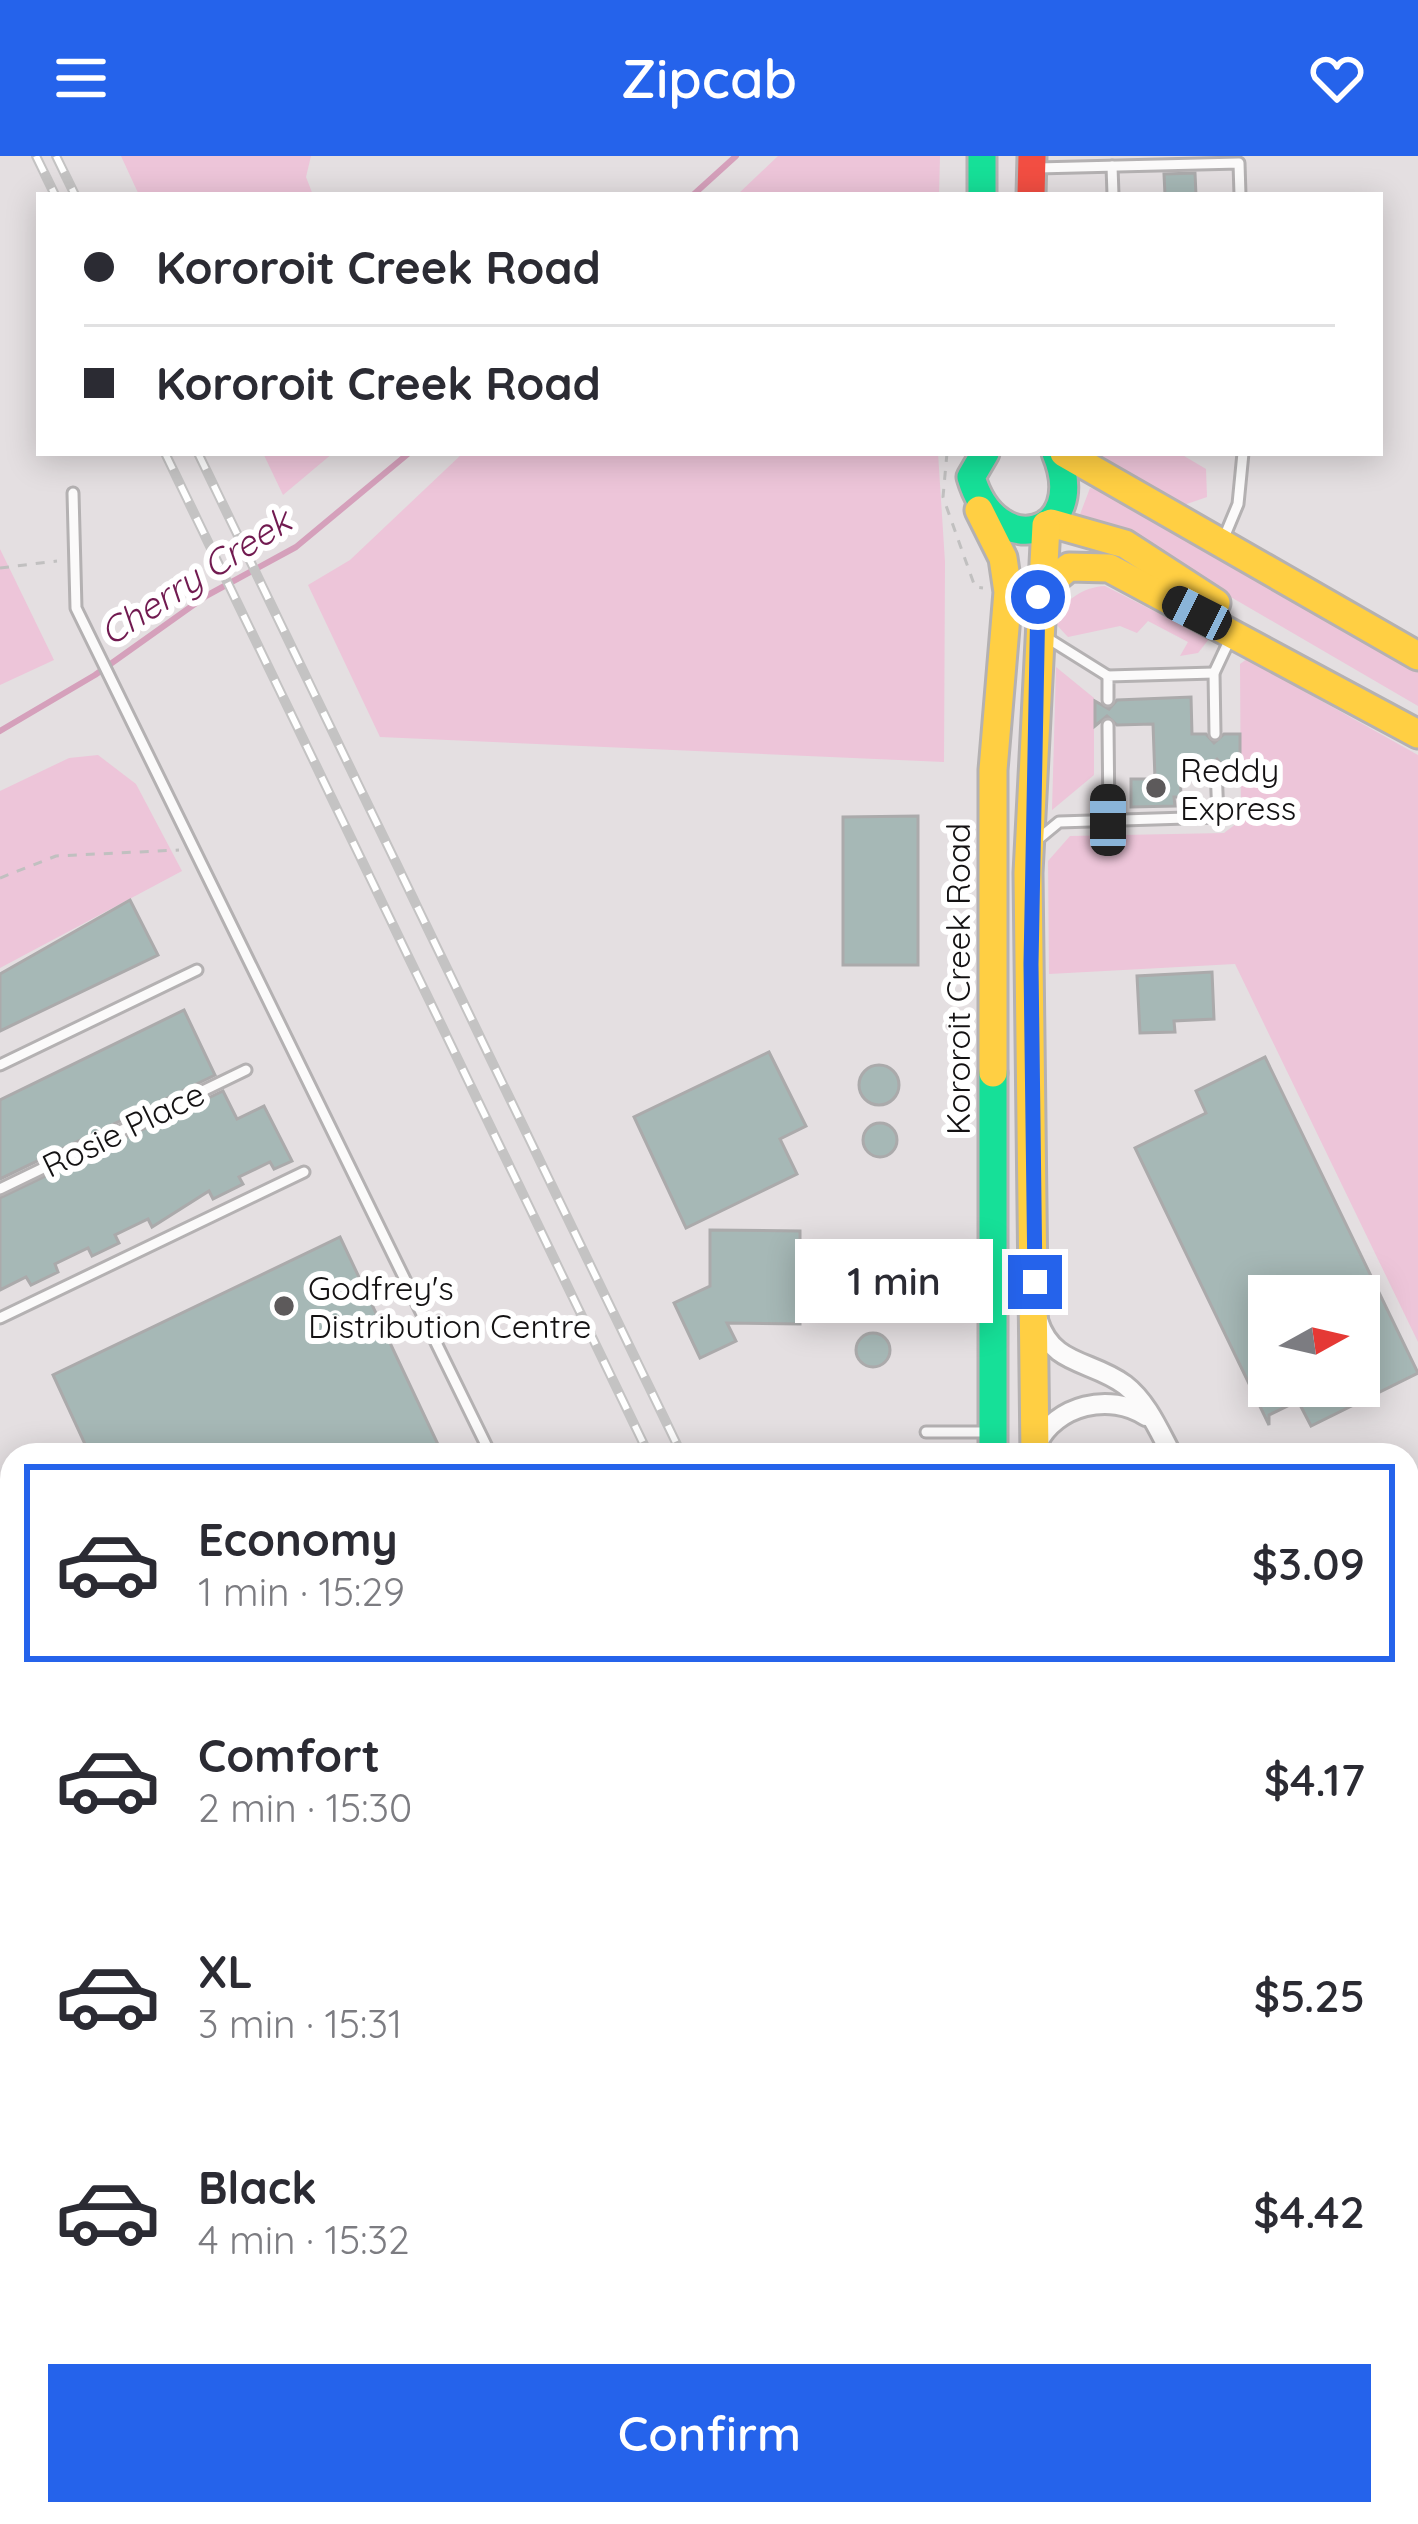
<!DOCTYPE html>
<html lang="en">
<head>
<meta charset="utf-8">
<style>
  body { margin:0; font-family:Quicksand,sans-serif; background:#f2f2f3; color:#2b2b33; height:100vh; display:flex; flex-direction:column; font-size:45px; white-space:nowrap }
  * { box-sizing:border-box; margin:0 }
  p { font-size:39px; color:#7c7c81 }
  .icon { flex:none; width:66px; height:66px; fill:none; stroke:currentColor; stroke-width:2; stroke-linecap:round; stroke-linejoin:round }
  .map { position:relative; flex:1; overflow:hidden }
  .sheet { position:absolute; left:0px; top:1287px; width:1419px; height:1083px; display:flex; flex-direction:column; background:#fff; border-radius:36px 36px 0 0; box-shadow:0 6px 30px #0003 }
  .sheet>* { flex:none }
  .hud { position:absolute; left:36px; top:36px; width:1347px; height:264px; border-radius:0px; box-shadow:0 6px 30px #0003; display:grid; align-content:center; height:264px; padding:0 48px; background:#fff }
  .needle { width:78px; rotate:82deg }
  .tools { position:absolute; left:1248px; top:1119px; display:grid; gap:24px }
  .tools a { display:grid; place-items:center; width:132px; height:132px; border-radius:0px; background:#fff; box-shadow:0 6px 30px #0003; font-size:60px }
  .end { position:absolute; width:54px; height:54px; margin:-27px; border:15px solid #2563eb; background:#fff; box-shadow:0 0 0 6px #fff }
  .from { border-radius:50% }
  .bubble { position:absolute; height:84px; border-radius:0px; background:#fff; box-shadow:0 6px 30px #0003; font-size:39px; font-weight:600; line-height:84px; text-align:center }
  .car { position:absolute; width:36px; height:72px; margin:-36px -18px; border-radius:15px; box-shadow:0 0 9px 3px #0007; background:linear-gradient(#222 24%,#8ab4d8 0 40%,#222 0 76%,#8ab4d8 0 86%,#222 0) }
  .hud b { display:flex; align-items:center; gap:42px; height:114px; font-size:45px }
  .hud b+b { border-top:3px solid #e1e1e2 }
  .hud i { width:30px; height:30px; background:#2b2b33 }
  ul { padding:21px 0 0; list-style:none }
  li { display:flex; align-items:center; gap:36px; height:198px; margin:0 24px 18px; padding:0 24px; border:6px solid transparent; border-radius:0px }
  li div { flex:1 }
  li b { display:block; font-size:45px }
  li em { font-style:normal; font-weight:600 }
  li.active { border-color:#2563eb }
  li>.icon { width:108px; height:108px; stroke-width:1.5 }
  .primary-button { display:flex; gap:24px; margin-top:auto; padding:24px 48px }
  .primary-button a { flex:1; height:138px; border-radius:0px; background:#2563eb; color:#fff; font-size:48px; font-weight:600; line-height:138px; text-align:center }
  header { display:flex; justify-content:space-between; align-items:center; height:156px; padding:0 48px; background:#2563eb; color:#fff; font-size:54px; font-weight:600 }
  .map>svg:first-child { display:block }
</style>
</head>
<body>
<header><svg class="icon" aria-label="menu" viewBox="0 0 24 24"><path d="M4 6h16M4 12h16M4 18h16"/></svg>Zipcab<svg class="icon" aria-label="heart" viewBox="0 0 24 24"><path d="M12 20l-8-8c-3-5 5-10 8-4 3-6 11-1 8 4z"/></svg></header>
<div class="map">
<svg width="1418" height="2368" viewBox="0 0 1418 2368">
  <rect width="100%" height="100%" fill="#e4dfe1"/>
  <!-- green -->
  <g fill="#edc5d9">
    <polygon points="121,0 311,0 306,21 313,39 139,39"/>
    <polygon points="778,0 940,0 939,39 737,39"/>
    <polygon points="263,297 333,297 283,339"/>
    <polygon points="463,297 938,297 945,406 944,606 380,581 308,429 350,404"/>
    <polygon points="1087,297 1179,297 1206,313 1207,341 1181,350"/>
    <polygon points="1090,332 1108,335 1418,515 1418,550 1193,419 1121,370 1079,361"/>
    <polygon points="0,393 54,504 0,529"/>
    <path d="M1105,430L1209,483L1198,497L1180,500L1188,486L1148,465L1137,477L1120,470L1068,481L1053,465C1064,445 1082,431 1105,430Z"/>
    <polygon points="1247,503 1418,599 1418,1186 1235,808 1049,818 1048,705 1070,680 1224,677 1241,664 1240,508"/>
    <polygon points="1056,511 1094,542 1094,619 1052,654"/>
    <polygon points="98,599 136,628 182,715 0,812 0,635 69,602"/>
    <polygon points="1044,2358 1129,2358 1134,2368 1044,2368"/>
    <polygon points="1198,2358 1325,2358 1330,2368 1203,2368"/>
  </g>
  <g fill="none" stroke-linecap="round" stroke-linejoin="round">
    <!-- stream -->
    <g stroke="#d5a0bb" stroke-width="6">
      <polyline points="693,39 736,0"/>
      <polyline points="0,575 95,519 206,440 296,391 409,297"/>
    </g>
  </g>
  <!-- building -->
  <g fill="#a6b8b6" stroke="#abaaab" stroke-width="3" fill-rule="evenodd">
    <polygon points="1195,17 1196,39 1165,39 1164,18"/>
    <polygon points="1191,541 1192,578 1206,578 1214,587 1224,578 1240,578 1240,612 1225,612 1217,603 1207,612 1180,612 1181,641 1174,641 1175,650 1131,651 1131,623 1155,623 1153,568 1117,569 1107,560 1095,570 1095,545 1109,553 1117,544"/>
    <polygon points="918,660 918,809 843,809 843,661"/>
    <polygon points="130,744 158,799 0,875 0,818"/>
    <polygon points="1212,816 1214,863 1174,865 1175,876 1140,877 1137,820"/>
    <polygon points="184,854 215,919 0,1023 0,944"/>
    <polygon points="769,896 806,970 780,983 797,1018 686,1072 634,961"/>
    <path d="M1265,901L1418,1217L1311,1270L1298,1245L1269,1259V1269L1135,992L1206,957L1196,935ZM1269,1140H1359V1230H1269Z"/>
    <circle cx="879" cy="929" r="20"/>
    <polygon points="223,935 237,963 264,950 292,1005 274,1013 270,1006 239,1021 243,1028 213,1043 209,1035 152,1071 148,1063 115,1079 119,1087 92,1100 88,1092 55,1108 58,1116 31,1129 26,1121 0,1134 0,1042"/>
    <circle cx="880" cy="984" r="17"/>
    <polygon points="710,1074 800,1075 800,1168 727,1167 736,1185 700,1202 674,1147 710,1130"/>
    <polygon points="340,1081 443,1299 90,1299 53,1219"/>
    <circle cx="883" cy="1106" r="16"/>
    <circle cx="873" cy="1194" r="17"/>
  </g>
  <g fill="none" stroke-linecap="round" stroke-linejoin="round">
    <!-- lane casing -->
    <g stroke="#b4b1b2" stroke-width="15">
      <g id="lane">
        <polyline points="1112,10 1113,39"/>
        <polyline points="1037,12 1239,7 1240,39"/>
        <polyline points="73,337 76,452 491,1299"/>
        <polyline points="1223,384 1238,348 1243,297"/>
        <polyline points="1044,480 1108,520"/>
        <polyline points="1108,544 1108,520 1214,517"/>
        <polyline points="1108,569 1109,665"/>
        <polyline points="1215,578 1214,517 1229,485"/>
        <polyline points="1036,685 1059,666 1218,661 1216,612"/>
        <polyline points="0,909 197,814"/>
        <polyline points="0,1033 246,914"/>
        <polyline points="0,1162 304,1016"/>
        <polyline points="926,1276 988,1276"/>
        <polyline points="1416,1836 1418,1835"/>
        <polyline points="963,2358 964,2368"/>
      </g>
    </g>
    <!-- street casing -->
    <g stroke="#b4b1b2" stroke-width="24">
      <g id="street">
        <path d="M1038,1164C1052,1210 1092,1204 1125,1229C1147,1246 1159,1275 1172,1299"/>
        <path d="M1037,1288C1056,1249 1110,1236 1146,1260"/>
        <polyline points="0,1468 12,1493"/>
        <polyline points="1407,1744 1418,1765"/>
        <polyline points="0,2328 12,2327"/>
        <polyline points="597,2358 601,2368"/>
      </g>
    </g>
    <!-- fast casing -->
    <g stroke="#b4b1b2" stroke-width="33">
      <g id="fast">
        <polyline points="982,0 982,39"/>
        <path d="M985,297L971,321C996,407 1091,381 1056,297"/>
        <polyline points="993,917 993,1299"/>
      </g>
    </g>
    <!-- slow casing -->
    <g stroke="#b4b1b2" stroke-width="33">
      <g id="slow">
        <polyline points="1064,297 1418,500"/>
        <polyline points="979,354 1003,402 1008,436 993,614 993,917"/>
        <polyline points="1051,367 1125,388 1216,447"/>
        <polyline points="1039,436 1069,411 1109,412 1418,578"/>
        <polyline points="1035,1299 1028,717 1046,369"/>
        <polyline points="991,2358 991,2368"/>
        <polyline points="1033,2358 1033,2368"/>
      </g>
    </g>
    <!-- jam casing -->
    <g stroke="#b4b1b2" stroke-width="33">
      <polyline id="jam" points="1031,39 1032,0"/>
    </g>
    <!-- path -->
    <g stroke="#c1c0c0" stroke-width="3" stroke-dasharray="9 9" stroke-linecap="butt">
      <polyline points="947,297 943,341 975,431 983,432"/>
      <polyline points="0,412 57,405"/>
      <polyline points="0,722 56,700 179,694"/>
    </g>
    <!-- lane -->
    <use href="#lane" stroke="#fbfafa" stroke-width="9"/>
    <!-- street -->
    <use href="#street" stroke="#fbfafa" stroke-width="18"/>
    <!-- fast -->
    <use href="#fast" stroke="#16e098" stroke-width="27"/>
    <!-- slow -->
    <use href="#slow" stroke="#ffcf43" stroke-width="27"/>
    <!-- jam -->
    <use href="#jam" stroke="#f24e42" stroke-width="27"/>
    <!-- rail casing -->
    <g stroke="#c4c3c3" stroke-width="10">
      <g id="rail">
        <polyline points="36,0 55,39"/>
        <polyline points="56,0 75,39"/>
        <polyline points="165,297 649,1299"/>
        <polyline points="198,297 682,1299"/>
        <polyline points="1171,2358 1176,2368"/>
      </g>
    </g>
    <!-- rail -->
    <use href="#rail" stroke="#fff" stroke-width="6" stroke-dasharray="18" stroke-linecap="butt"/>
  </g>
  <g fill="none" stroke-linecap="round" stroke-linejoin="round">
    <!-- route -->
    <polyline stroke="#2563eb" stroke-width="15" points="1035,1126 1031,808 1038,441"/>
  </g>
  <!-- markers -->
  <g fill="#5d5a5b" stroke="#fff" stroke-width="4.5">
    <circle cx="1156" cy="632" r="12"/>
    <circle cx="284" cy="1150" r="12"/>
  </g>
  <g text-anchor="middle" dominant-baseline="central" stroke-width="12" stroke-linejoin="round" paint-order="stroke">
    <!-- poi labels -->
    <g font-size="33" fill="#141213" stroke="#fff" text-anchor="start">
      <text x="1180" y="613">Reddy<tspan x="1180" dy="38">Express</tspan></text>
      <text x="308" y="1131">Godfrey's<tspan x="308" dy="38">Distribution Centre</tspan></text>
    </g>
    <!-- street labels -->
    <g font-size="33" fill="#141213" stroke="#fff">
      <text transform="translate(957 823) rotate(-90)">Kororoit Creek Road</text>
      <text transform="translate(123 973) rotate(-26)">Rosie Place</text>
    </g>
    <!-- water labels -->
    <g font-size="36" font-style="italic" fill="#711a50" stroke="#fff">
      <text transform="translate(195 420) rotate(-33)">Cherry Creek</text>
    </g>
  </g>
</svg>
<div class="tools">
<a><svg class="needle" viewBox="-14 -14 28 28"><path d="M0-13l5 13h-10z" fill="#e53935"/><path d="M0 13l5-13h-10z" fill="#7c7c81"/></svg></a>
</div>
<i class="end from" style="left:1038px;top:441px"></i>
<i class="end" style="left:1035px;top:1126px"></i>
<div class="bubble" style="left:795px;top:1083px;width:198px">1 min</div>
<i class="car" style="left:1197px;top:457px;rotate:297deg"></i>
<i class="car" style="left:1108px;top:664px;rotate:0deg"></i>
<div class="hud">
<b><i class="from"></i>Kororoit Creek Road</b>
<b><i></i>Kororoit Creek Road</b>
</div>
<section class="sheet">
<ul>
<li class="active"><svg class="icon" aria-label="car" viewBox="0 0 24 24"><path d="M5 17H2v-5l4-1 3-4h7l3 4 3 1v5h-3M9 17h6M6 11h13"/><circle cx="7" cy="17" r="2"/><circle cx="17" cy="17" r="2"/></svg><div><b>Economy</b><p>1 min · 15:29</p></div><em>$3.09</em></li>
<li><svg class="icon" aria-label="car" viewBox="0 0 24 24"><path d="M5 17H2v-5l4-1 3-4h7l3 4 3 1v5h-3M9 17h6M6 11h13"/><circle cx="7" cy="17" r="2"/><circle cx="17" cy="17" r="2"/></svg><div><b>Comfort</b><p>2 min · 15:30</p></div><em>$4.17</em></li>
<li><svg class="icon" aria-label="car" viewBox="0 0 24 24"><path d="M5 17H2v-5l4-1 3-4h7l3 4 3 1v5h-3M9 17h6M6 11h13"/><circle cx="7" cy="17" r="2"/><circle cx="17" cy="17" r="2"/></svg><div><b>XL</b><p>3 min · 15:31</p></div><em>$5.25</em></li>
<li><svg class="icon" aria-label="car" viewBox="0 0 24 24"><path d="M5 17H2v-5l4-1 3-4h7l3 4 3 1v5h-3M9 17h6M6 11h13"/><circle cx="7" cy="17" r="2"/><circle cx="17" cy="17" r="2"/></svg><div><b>Black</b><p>4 min · 15:32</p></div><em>$4.42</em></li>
</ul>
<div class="primary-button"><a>Confirm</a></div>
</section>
</div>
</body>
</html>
